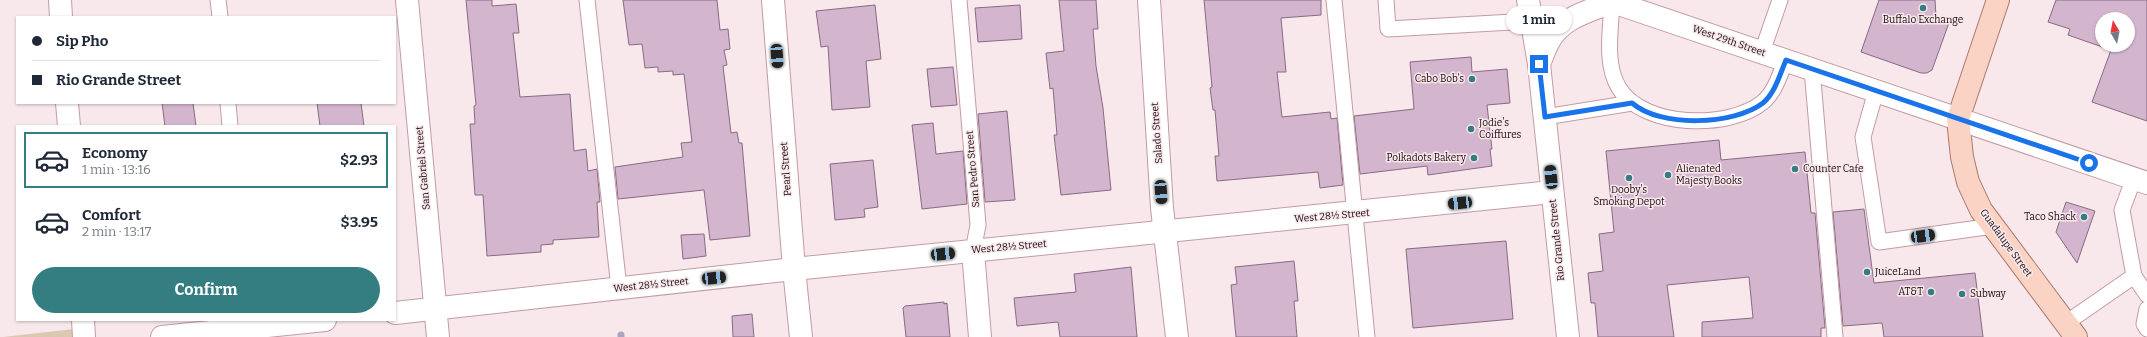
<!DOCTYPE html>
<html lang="en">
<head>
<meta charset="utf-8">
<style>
  body { margin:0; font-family:Bitter,serif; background:#f2f2f3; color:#1f2937; height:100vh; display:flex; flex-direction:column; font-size:15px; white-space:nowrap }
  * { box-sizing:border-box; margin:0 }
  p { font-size:13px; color:#747a83 }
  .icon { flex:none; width:22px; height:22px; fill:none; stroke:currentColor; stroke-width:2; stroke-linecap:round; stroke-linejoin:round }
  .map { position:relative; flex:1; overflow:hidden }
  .side { position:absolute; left:16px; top:125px; width:380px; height:196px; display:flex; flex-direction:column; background:#fff; border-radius:0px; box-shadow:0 1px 3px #0004 }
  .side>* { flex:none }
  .guide { position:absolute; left:16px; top:16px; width:380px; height:88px; border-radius:0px; box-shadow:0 1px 3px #0004; display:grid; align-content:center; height:88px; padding:0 16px; background:#fff }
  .needle { width:26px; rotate:350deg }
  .controls { position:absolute; left:2095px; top:12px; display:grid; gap:8px }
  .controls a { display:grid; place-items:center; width:40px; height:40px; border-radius:50%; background:#fff; box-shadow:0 1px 3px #0004; font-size:20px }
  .end { position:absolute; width:18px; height:18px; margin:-9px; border:5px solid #1a73e8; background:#fff; box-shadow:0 0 0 2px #fff }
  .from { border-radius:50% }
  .bubble { position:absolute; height:28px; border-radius:14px; background:#fff; box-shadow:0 1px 3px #0004; font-size:13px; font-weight:700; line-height:28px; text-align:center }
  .car { position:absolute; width:12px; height:24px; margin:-12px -6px; border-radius:5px; box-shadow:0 0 3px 1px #0007; background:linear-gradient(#222 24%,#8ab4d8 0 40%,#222 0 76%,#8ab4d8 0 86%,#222 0) }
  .guide b { display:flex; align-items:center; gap:14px; height:38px; font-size:15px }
  .guide b+b { border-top:1px solid #e0e1e3 }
  .guide i { width:10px; height:10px; background:#1f2937 }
  ul { padding:7px 0 0; list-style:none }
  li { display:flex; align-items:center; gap:12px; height:56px; margin:0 8px 6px; padding:0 8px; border:2px solid transparent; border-radius:0px }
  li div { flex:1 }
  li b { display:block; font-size:15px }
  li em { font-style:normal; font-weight:700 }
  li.current { border-color:#347d80 }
  li>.icon { width:36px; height:36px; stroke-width:1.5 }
  .cta { display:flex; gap:8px; margin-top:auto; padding:8px 16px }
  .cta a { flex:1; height:46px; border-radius:24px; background:#347d80; color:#fff; font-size:16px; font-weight:700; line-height:46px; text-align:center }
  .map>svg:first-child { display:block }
</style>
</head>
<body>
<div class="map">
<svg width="2147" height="337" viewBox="0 0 2147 337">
  <rect width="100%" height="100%" fill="#f9e8eb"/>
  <!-- green -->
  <polygon fill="#dbc8b1" points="74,329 79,337 3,337"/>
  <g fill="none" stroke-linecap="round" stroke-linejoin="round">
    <!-- stream -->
    <polyline stroke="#aba3bf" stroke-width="7" points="621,335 621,337"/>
  </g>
  <!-- building -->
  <g fill="#d3b5ce" stroke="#876b83" fill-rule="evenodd">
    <polygon points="466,0 492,0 492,6 516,4 519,33 513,33 520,97 570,94 574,151 586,149 588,171 597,169 600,202 597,202 599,237 553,240 553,244 541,245 541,252 487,256 483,195 475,195 470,124 475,124 474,106 476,105"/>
    <polygon points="623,0 717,0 720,30 728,29 730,49 724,50 727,65 723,66 731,133 737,132 739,143 742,143 750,236 710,240 704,190 618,199 615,167 683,157 681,143 692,142 684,74 673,75 673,71 658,72 658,67 645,68 642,44 629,45"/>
    <polygon points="1059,0 1096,0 1098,29 1093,29 1096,66 1103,108 1111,190 1061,195 1054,135 1057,135 1053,88 1050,89 1046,53 1064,51"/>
    <polygon points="1204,0 1321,0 1321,15 1281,18 1286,72 1277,72 1282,117 1330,112 1331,119 1337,118 1343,185 1320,188 1318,172 1217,181 1215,156 1219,156 1215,110 1213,110 1210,88 1212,87"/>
    <polygon points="1879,0 1935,0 1936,16 1950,20 1932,70 1927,73 1921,73 1861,52"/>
    <path d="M2056,0H2147V121L2092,102L2111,50L2068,35L2070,29L2048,22ZM2102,19H2128V45H2102Z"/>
    <polygon points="875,5 881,59 866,61 870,107 832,110 828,46 821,47 816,11"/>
    <polygon points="1020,5 1022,39 978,42 975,8"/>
    <polygon points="1471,57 1472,72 1507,69 1510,103 1487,105 1492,149 1490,149 1492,166 1428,175 1427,166 1360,174 1354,116 1414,109 1410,62"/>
    <polygon points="953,67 957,105 931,107 927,69"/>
    <polygon points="162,103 193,103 196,126 165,126"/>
    <polygon points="317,103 361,103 364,126 320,126"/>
    <polygon points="1007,111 1015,200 985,202 978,114"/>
    <polygon points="933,123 936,154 963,151 967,204 922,209 912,125"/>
    <polygon points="1719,140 1721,160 1805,152 1811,213 1815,213 1825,328 1821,328 1821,337 1702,337 1702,322 1753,318 1749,277 1667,285 1674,337 1598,337 1595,303 1591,303 1588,273 1603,271 1599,234 1614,232 1606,151"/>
    <polygon points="873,160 878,207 864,209 865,217 835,220 830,164"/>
    <polygon points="2066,202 2095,211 2077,263 2056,232"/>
    <polygon points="1864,209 1874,283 1975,273 1983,337 1884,337 1882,323 1843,326 1833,212"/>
    <polygon points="704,234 706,256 683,259 681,235"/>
    <polygon points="1506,241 1513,319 1413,328 1406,249"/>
    <polygon points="1294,261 1298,301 1294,301 1297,337 1236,337 1231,285 1237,284 1235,267"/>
    <polygon points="1131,267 1137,337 1060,337 1058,322 1017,326 1014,298 1076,292 1074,274"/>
    <polygon points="944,302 944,304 947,303 950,337 906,337 903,308 905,306"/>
    <polygon points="752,314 754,337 733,337 732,316"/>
  </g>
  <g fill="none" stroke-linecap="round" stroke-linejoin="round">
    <!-- lane casing -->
    <g stroke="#c39ba3" stroke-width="17">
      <g id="lane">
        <polyline points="218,0 220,17"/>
        <polyline points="587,0 619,288"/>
        <polyline points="959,0 978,225 973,251"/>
        <polyline points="1334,0 1367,337"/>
        <polyline points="1386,0 1388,29 1532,21"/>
        <path d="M1612,2C1611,29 1604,64 1619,88C1643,128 1729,130 1763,102C1775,92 1780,74 1786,60"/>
        <polyline points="1762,52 1780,0"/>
        <polyline points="1812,69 1835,337"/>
        <polyline points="1876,91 1863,137 1879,242 1993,226"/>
        <polyline points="228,103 230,126"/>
        <polyline points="1545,117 1632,103"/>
        <polyline points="2134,276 2147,295"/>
        <polyline points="2147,309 2144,324 2147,329"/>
        <polyline points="2066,323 2134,276 2122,210 2134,178"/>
      </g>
    </g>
    <!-- street casing -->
    <g stroke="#c39ba3" stroke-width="24">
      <g id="street">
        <polyline points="60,0 61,17"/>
        <polyline points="407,0 438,337"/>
        <polyline points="773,0 794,269 801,337"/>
        <polyline points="1149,0 1162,208 1177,337"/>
        <polyline points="67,103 69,126"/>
        <polyline points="973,251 980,337"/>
        <polyline points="395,313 794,269 1552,192"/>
        <polyline points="83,320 84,337"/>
        <polyline points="162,337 325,320"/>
      </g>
    </g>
    <!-- secondary casing -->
    <g stroke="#c39ba3" stroke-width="24">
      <g id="secondary">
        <polyline points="1528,0 1539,64 1568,337"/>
        <polyline points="1607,0 2147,183"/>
        <path d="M1539,64C1542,57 1545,48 1549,41C1561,18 1589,11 1612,2"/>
      </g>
    </g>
    <!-- primary casing -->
    <g stroke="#aa796c" stroke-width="24">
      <polyline id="primary" points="1998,0 1958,119 1962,157 1968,182 1981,210 2076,337"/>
    </g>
    <!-- lane -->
    <use href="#lane" stroke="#fff" stroke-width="15"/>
    <!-- street -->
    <use href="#street" stroke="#fff" stroke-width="22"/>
    <!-- secondary -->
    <use href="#secondary" stroke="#fff" stroke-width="22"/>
    <!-- primary -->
    <use href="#primary" stroke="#fbd3c5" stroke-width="22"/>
  </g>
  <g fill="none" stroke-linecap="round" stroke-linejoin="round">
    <!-- route -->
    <path stroke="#1a73e8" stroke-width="5" d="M1539,64L1545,117L1632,103C1661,128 1734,125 1763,103C1775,93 1780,74 1786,60L2089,163"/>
  </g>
  <!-- markers -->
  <g fill="#347d80" stroke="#f9e8eb" stroke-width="1.5">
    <circle cx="1923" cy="8" r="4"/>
    <circle cx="1472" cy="79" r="4"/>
    <circle cx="1471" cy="129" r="4"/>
    <circle cx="1474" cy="158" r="4"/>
    <circle cx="1795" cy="169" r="4"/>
    <circle cx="1668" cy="175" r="4"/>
    <circle cx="1629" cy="178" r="4"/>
    <circle cx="2084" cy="217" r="4"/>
    <circle cx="1867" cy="272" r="4"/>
    <circle cx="1931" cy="292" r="4"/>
    <circle cx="1962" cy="294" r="4"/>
  </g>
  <g text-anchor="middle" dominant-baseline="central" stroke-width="3" stroke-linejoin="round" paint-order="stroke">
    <!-- poi labels -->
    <g font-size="10" fill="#180a0d" stroke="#f9e8eb" text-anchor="start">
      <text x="1923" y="20" text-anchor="middle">Buffalo Exchange</text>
      <text x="1464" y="79" text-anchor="end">Cabo Bob's</text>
      <text x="1479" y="123">Jodie's<tspan x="1479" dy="12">Coiffures</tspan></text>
      <text x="1466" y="158" text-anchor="end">Polkadots Bakery</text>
      <text x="1676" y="169">Alienated<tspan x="1676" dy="12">Majesty Books</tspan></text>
      <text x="1803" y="169">Counter Cafe</text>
      <text x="1629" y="190" text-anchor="middle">Dooby's<tspan x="1629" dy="12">Smoking Depot</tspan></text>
      <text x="2076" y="217" text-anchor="end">Taco Shack</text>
      <text x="1875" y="272">JuiceLand</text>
      <text x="1923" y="292" text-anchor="end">AT&amp;T</text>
      <text x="1970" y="294">Subway</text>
    </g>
    <!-- street labels -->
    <g font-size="10" fill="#180a0d" stroke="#f9e8eb">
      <text transform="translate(1729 41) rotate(19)">West 29th Street</text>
      <text transform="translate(1157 133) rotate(-94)">Salado Street</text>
      <text transform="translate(423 168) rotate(-95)">San Gabriel Street</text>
      <text transform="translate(786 169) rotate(-94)">Pearl Street</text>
      <text transform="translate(973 169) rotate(-95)">San Pedro Street</text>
      <text transform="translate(1332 216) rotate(-5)">West 28½ Street</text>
      <text transform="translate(1557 240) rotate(-96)">Rio Grande Street</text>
      <text transform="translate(2006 243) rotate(54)">Guadalupe Street</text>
      <text transform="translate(1009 247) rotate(-5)">West 28½ Street</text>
      <text transform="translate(651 285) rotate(-6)">West 28½ Street</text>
    </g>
  </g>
</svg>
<div class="controls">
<a><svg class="needle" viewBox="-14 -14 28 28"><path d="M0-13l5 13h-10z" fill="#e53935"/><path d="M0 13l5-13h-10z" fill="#747a83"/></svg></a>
</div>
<i class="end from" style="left:2089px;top:163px"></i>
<i class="end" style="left:1539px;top:64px"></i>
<div class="bubble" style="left:1506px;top:6px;width:66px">1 min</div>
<i class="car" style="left:777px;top:56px;rotate:176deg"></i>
<i class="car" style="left:1551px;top:177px;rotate:354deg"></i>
<i class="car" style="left:1161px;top:192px;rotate:176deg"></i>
<i class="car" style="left:1460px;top:203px;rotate:264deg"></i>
<i class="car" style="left:1923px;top:236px;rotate:82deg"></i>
<i class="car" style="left:943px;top:254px;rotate:84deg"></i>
<i class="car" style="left:714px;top:278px;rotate:84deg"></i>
<div class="guide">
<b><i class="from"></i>Sip Pho</b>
<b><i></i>Rio Grande Street</b>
</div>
<section class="side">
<ul>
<li class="current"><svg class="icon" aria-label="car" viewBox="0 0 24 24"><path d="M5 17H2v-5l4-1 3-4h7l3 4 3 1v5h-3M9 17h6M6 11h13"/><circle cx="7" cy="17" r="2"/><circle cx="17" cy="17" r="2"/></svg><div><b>Economy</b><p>1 min · 13:16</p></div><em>$2.93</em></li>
<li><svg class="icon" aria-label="car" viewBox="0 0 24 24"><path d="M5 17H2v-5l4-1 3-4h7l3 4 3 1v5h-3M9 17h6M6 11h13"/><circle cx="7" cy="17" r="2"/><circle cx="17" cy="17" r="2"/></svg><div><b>Comfort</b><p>2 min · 13:17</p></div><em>$3.95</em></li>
</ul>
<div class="cta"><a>Confirm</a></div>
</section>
</div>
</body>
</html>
